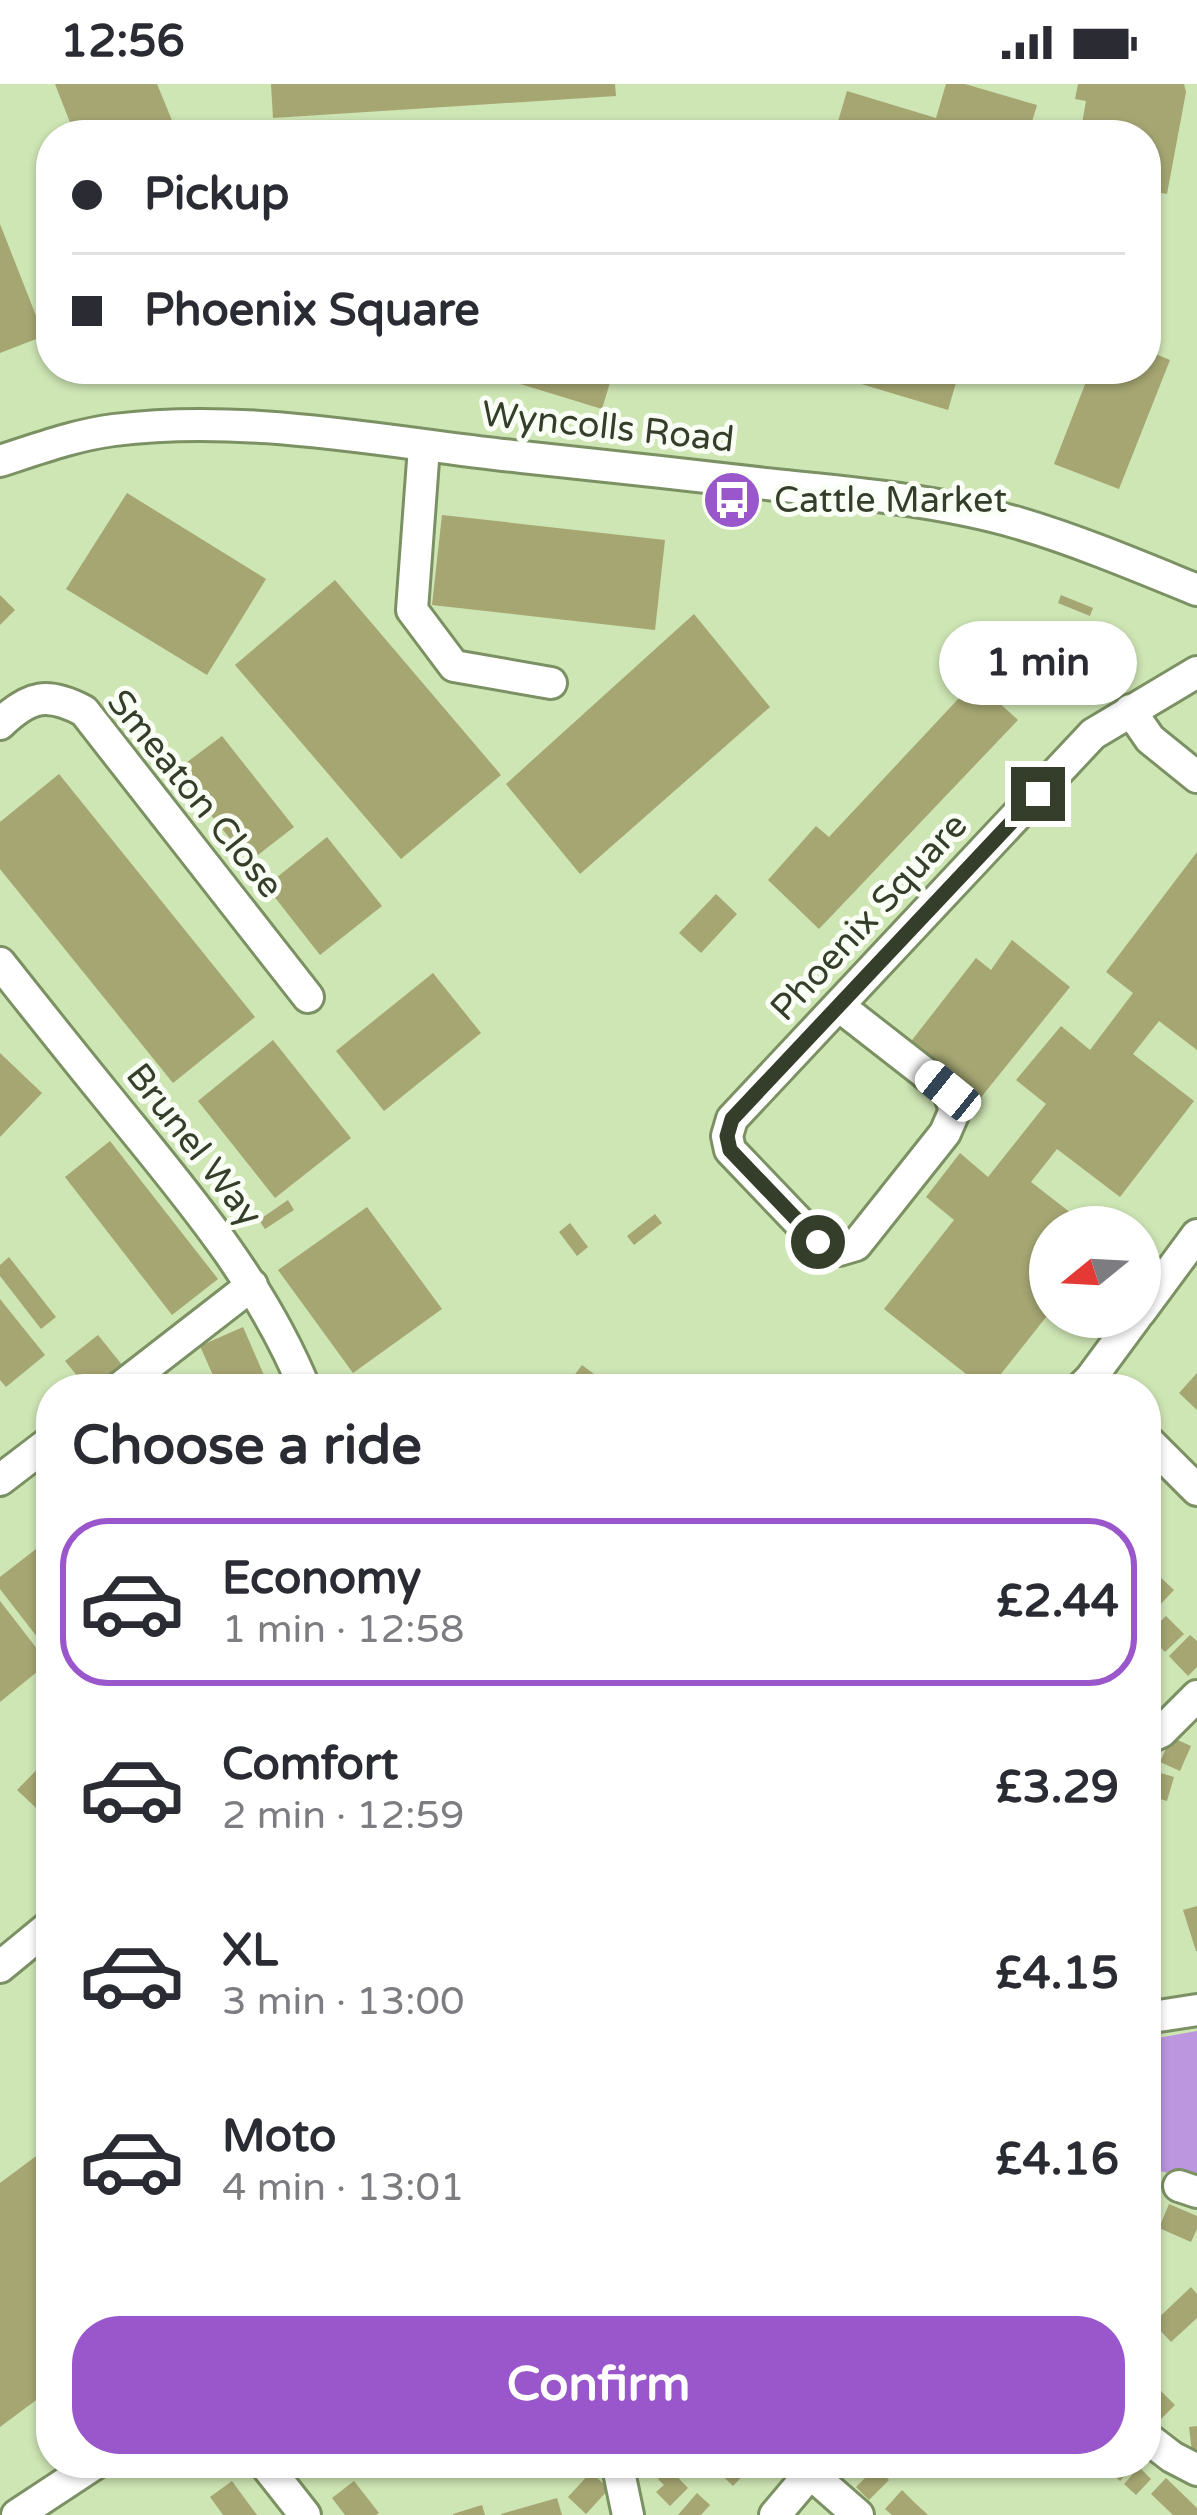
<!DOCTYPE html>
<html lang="en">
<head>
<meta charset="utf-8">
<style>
  body { margin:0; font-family:"Varela Round",sans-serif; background:#f2f2f3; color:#2b2b33; height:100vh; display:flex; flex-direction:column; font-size:45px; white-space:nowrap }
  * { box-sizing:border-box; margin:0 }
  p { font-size:39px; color:#7c7c81 }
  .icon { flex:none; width:66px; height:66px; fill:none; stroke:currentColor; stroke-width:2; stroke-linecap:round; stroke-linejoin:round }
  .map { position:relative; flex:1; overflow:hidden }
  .side { position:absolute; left:36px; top:1290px; width:1125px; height:1104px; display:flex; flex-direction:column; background:#fff; border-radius:48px; box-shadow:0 3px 9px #0004 }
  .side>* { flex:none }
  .hud { position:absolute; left:36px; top:36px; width:1125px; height:264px; border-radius:48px; box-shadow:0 3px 9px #0004; display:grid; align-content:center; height:264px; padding:0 36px; background:#fff }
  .needle { width:78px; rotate:252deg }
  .controls { position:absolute; left:1029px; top:1122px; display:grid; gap:24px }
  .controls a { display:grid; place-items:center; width:132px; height:132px; border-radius:50%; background:#fff; box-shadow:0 3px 9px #0004; font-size:60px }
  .end { position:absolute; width:54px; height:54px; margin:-27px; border:15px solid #353e2b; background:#fff; box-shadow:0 0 0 6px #fff }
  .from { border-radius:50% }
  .bubble { position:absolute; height:84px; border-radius:42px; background:#fff; box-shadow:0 3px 9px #0004; font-size:39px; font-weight:700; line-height:84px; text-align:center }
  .car { position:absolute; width:36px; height:72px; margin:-36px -18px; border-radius:15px; box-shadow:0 0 9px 3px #0007; background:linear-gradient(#fff 24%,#345 0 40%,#fff 0 76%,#345 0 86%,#fff 0) }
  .hud b { display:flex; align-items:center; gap:42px; height:114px; font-size:45px }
  .hud b+b { border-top:3px solid #e1e1e2 }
  .hud i { width:30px; height:30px; background:#2b2b33 }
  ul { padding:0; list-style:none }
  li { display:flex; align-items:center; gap:36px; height:168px; margin:0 24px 18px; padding:0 12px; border:6px solid transparent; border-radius:48px }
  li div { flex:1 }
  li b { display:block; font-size:45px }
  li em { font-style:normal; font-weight:700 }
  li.selected { border-color:#9a56cb }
  li>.icon { width:108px; height:108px; stroke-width:1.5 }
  h2 { padding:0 36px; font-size:54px; line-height:144px }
  .action { display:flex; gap:24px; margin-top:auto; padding:24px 36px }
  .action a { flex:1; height:138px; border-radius:48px; background:#9a56cb; color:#fff; font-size:48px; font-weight:700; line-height:138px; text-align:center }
  .status { display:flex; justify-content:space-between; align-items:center; height:84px; padding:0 60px; background:#fff; direction:ltr }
  .status svg { height:33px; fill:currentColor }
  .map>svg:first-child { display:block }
</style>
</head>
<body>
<div class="status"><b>12:56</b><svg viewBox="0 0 49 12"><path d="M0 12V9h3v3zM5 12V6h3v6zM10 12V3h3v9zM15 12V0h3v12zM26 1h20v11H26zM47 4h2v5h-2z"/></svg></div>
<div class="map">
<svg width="1197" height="2431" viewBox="0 0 1197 2431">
  <rect width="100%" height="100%" fill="#cee5b4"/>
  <!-- green -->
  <polygon fill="#bc96de" points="1197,1947 1197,2093 1175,2091 1146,2083 1146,1956"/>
  <!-- building -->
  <g fill="#a5a672">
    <polygon points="55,0 157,0 178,51 75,51"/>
    <polygon points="271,0 615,0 616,12 273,34"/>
    <polygon points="946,0 965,0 1037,21 1028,51 834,51 847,7 936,34"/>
    <polygon points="1078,0 1184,0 1186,8 1167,110 1146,106 1146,51 1080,51 1086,17 1075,15"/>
    <polygon points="679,36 725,50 724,51 674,51"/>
    <polygon points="526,37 570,44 589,51 522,51"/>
    <polygon points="0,140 44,252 0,269"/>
    <polygon points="1146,266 1170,276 1119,405 1054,380 1091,285 1146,285"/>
    <polygon points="503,285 614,285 602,325 501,294"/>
    <polygon points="668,285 711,285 707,298"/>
    <polygon points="862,285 960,285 948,326 858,299"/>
    <polygon points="127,409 266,495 207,591 66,505"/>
    <polygon points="442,431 665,456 655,546 432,521"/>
    <polygon points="335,496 501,691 401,775 235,581"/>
    <polygon points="0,511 15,526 0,541"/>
    <polygon points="1061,511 1093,524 1090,532 1058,519"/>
    <polygon points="694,530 770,623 580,790 506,700"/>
    <polygon points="975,597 1018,636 819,845 768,796 816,742 829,753"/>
    <polygon points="222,652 294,743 249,778 175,687"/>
    <polygon points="59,690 255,933 173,999 0,785 0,738"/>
    <polygon points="327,753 382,822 320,871 266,802"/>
    <polygon points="1197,768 1197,966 1159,937 1133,970 1194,1017 1120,1113 1057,1065 1031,1098 1089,1143 1050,1143 1050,1228 989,1305 985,1305 884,1225 954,1136 926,1113 960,1069 988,1093 1046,1020 1016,996 1061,942 1090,966 1133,909 1106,888"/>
    <polygon points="716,810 737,830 701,869 679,849"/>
    <polygon points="1012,856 1070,903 978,1017 909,960 976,874 991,886"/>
    <polygon points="433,889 481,949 384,1027 336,967"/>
    <polygon points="273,956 351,1054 275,1114 198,1017"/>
    <polygon points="0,969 42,1009 0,1053"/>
    <polygon points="110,1057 218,1195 172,1231 65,1093"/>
    <polygon points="288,1116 294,1126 265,1145 259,1136"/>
    <polygon points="367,1123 442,1225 353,1289 278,1186"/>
    <polygon points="655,1130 662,1139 634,1161 627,1152"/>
    <polygon points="570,1139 588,1163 577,1172 559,1148"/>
    <polygon points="9,1173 56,1233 41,1245 0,1192 0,1181"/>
    <polygon points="0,1215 45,1271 6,1303 0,1296"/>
    <polygon points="243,1243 270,1305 219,1305 200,1262"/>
    <polygon points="98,1251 123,1282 94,1305 88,1305 65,1277"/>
    <polygon points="582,1281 614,1305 564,1305"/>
    <polygon points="1197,1289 1197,1326 1179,1309"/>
    <polygon points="36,1465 51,1484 51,1571 0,1505 0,1493"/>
    <polygon points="1159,1492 1174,1506 1155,1526 1146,1517 1146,1506"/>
    <polygon points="0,1517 48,1579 0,1618"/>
    <polygon points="1166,1532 1184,1550 1165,1568 1147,1550"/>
    <polygon points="1190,1551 1197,1557 1197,1583 1188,1592 1169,1572"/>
    <polygon points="1171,1653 1191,1662 1180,1687 1160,1678"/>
    <polygon points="51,1671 51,1738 17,1706"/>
    <polygon points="1151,1686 1174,1693 1167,1717 1146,1711"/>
    <polygon points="1146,1722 1161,1731 1153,1747 1146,1744"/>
    <polygon points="1197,1822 1197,1867 1196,1867 1183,1826"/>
    <polygon points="51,2061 51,2305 0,2343 0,2099"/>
    <polygon points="1169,2120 1197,2132 1197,2145 1191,2158 1159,2144"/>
    <polygon points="1191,2203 1197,2210 1197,2234 1171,2258 1153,2239"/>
    <polygon points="1155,2301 1175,2321 1156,2340 1146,2330 1146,2310"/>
    <polygon points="1197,2342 1197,2368 1192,2368 1189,2343"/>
    <polygon points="709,2379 755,2379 733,2402"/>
    <polygon points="843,2379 869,2379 856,2392"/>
    <polygon points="1101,2379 1137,2379 1120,2397"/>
    <polygon points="876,2383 889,2396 869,2416 856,2403"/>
    <polygon points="1139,2383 1151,2395 1136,2411 1124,2400"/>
    <polygon points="669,2384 688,2404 670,2422 656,2408 664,2401 658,2395"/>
    <polygon points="591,2388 609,2405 586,2430 568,2413"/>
    <polygon points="1166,2394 1197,2424 1197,2431 1173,2431 1151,2410"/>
    <polygon points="232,2397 248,2419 257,2431 223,2431 218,2424 210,2413"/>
    <polygon points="354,2397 379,2429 376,2431 345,2431 332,2414"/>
    <polygon points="902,2406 914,2418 928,2431 892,2431 885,2425"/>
    <polygon points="697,2409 710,2421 701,2431 678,2431"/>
    <polygon points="557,2414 562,2431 502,2431 501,2430"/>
    <polygon points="482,2421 485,2431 453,2431 453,2430"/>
  </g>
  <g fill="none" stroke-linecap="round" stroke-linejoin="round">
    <!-- minor casing -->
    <g stroke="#7b9163" stroke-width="36">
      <g id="minor">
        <polyline points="424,363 412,526 454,582 551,599"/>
        <path d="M0,377C37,365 75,351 114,346C250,329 388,359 522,373C609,382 697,392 784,402C862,410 942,417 1018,439C1079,457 1138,482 1197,506"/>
        <polyline points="1130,626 1150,655 1197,693"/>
        <path d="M0,640C30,611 48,608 84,627L308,913"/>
        <path d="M0,879C34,922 69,966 104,1009C179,1102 259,1192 305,1305"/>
        <polyline points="839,922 948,1007 955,1026 945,1049 856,1161 839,1166 818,1158 730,1066 727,1052 732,1035 1093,650 1197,588"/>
        <polyline points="1140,1228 1197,1151"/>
        <polyline points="118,1305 252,1201"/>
        <polyline points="1080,1305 1091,1294 1136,1233"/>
        <polyline points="1146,1355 1197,1406"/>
        <polyline points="0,1396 51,1357"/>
        <polyline points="1146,1655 1161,1648 1197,1612"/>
        <polyline points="0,1883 51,1841"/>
        <polyline points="1146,1934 1197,1926"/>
        <polyline points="1179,2102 1197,2108"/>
        <polyline points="1146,2353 1172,2373 1197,2386"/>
        <polyline points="264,2379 305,2431"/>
        <polyline points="613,2379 619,2388 628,2431"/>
        <polyline points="810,2389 858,2431"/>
        <polyline points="17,2431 96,2379"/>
        <polyline points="775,2431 819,2379"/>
      </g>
    </g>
    <!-- minor -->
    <use href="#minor" stroke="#fff" stroke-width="30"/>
  </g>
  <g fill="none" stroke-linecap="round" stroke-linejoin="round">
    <!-- route -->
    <polyline stroke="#353e2b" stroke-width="15" points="818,1158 730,1066 727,1052 732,1035 1038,710"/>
  </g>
  <!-- icons -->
  <defs>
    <g id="bus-disc" transform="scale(3)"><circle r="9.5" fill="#9a56cb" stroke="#fafff5"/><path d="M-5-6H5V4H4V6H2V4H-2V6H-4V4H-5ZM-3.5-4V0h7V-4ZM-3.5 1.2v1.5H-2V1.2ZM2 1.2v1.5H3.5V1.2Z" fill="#fff"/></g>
  </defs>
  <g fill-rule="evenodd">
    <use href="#bus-disc" x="732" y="416"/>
  </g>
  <g text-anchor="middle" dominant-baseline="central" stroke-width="10" stroke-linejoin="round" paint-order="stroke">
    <!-- street labels -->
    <g font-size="36" fill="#353e2b" stroke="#fafff5">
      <text transform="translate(608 343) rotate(6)">Wyncolls Road</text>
      <text transform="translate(195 710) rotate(51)">Smeaton Close</text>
      <text transform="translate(869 833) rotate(-47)">Phoenix Square</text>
      <text transform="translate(194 1061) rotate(52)">Brunel Way</text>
    </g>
    <!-- poi labels -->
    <g font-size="36" fill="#353e2b" stroke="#fafff5" text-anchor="start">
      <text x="774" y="416">Cattle Market</text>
    </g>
  </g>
</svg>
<div class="controls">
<a><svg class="needle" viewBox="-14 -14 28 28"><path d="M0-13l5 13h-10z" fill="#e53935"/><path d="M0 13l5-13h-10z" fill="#7c7c81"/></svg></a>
</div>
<i class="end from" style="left:818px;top:1158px"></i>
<i class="end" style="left:1038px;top:710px"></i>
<div class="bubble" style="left:939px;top:537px;width:198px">1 min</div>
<i class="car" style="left:948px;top:1007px;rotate:309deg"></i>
<div class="hud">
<b><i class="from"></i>Pickup</b>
<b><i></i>Phoenix Square</b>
</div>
<section class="side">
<h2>Choose a ride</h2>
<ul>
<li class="selected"><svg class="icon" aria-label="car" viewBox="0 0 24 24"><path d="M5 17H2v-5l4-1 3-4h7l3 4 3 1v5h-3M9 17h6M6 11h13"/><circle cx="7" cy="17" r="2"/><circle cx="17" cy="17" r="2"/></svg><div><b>Economy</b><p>1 min · 12:58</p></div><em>£2.44</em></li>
<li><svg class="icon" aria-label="car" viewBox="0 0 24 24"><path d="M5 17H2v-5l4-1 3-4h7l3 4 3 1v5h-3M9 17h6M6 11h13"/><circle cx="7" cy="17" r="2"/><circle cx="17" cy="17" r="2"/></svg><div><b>Comfort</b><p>2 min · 12:59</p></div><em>£3.29</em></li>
<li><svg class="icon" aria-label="car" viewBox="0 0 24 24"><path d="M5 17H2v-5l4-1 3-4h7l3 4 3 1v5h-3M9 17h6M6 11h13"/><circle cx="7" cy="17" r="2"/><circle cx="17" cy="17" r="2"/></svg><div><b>XL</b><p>3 min · 13:00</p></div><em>£4.15</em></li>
<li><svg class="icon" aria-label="car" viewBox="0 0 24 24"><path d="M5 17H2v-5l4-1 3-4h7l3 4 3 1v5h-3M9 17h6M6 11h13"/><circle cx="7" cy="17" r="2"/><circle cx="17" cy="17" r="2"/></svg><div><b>Moto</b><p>4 min · 13:01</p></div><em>£4.16</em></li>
</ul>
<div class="action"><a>Confirm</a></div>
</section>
</div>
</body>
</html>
